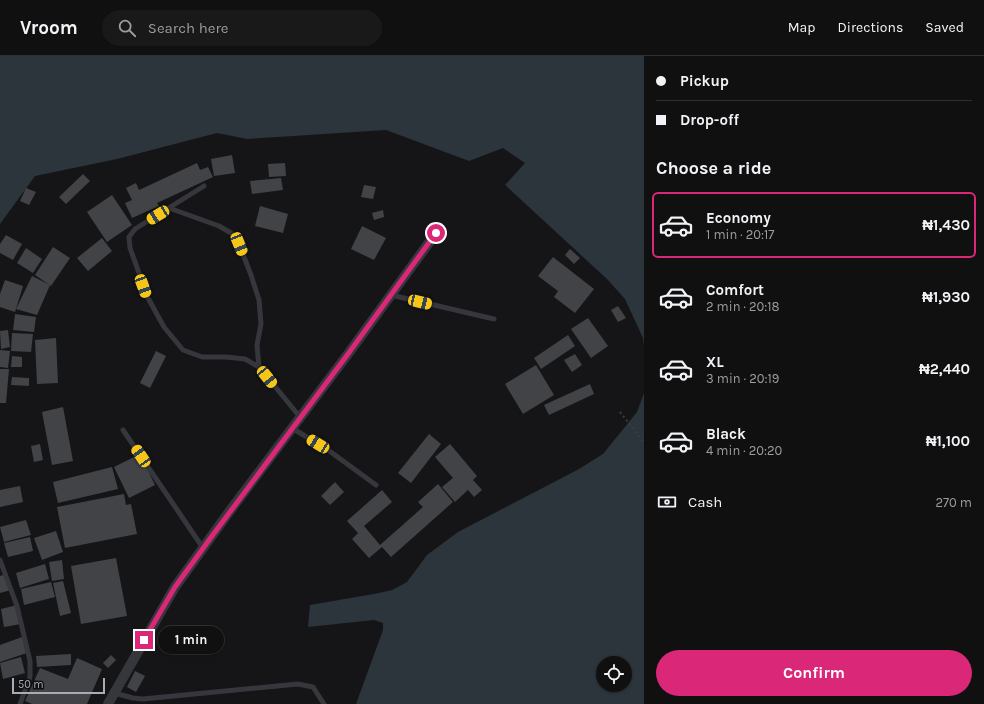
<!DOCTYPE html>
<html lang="en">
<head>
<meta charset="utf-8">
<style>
  body { margin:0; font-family:Karla,sans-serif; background:#19191a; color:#f1f3f6; height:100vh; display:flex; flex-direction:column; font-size:15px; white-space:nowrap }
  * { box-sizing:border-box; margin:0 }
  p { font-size:13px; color:#9c9d9f }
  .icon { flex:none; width:22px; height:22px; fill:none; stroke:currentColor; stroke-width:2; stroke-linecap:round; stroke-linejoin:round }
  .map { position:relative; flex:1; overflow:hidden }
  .details { display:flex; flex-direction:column; background:#101011; width:340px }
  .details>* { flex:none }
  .top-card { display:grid; align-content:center; height:88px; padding:0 12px; background:#101011 }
  .buttons { position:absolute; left:596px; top:600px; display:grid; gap:8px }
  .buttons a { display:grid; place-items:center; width:36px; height:36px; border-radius:50%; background:#101011; box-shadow:0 1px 3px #0004,0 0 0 1px #303031; font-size:20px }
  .scale { position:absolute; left:12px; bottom:10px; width:93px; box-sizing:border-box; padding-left:4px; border:2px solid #a6adb7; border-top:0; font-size:11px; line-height:14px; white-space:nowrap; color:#a6adb7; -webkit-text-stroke:3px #101012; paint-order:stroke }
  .end { position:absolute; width:18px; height:18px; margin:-9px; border:5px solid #db2777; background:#fff; box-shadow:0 0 0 2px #fff }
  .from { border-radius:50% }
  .bubble { position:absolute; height:28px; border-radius:14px; background:#101011; box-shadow:0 1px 3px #0004,0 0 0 1px #303031; font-size:13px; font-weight:700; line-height:28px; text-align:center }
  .car { position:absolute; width:12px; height:24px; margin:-12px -6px; border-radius:5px; box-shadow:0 0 3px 1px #0007; background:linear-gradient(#f5c518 24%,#345 0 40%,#f5c518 0 76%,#345 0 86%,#f5c518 0) }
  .top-card b { display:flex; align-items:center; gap:14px; height:38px; font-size:15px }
  .top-card b+b { border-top:1px solid #303031 }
  .top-card i { width:10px; height:10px; background:#f1f3f6 }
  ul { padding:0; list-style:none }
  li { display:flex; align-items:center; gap:12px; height:66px; margin:0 8px 6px; padding:0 4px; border:2px solid transparent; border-radius:6px }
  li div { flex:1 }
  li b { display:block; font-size:15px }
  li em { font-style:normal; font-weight:700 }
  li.selected { border-color:#db2777 }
  li>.icon { width:36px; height:36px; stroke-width:1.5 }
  h2 { padding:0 12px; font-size:18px; line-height:48px }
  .pay { display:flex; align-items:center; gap:10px; height:44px; padding:0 12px; font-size:15px }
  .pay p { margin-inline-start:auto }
  .action { display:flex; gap:8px; margin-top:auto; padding:8px 12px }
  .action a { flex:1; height:46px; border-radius:24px; background:#db2777; color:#fff; font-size:16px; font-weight:700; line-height:46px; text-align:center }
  header { display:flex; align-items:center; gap:24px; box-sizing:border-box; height:56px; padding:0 20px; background:#101011; border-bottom:1px solid #303031 }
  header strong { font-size:19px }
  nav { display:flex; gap:22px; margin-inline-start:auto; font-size:14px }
  .search { width:280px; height:36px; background:#19191a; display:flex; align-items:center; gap:10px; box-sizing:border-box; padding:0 14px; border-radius:22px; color:#9c9d9f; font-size:15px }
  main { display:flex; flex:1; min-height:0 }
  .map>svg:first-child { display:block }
</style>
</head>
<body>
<header>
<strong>Vroom</strong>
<div class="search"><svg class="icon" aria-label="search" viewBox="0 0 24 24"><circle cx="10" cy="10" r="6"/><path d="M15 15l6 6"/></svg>Search here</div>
<nav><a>Map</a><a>Directions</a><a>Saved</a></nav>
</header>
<main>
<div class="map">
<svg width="644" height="648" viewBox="0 0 644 648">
  <rect width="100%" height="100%" fill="#151517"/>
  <!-- water -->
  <g fill="#2b353b" fill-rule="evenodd">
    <polygon points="0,0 644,0 644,291 643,282 625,243 607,223 505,129 525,107 503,92 469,105 386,74 247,83 217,77 117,103 35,120 0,168"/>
    <path d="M644,337V648H356L383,574V567L374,564L308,571L310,549L379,537L392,534L407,526L427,499L458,476L579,413L603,398L637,356ZM603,607H625V629H603Z"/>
  </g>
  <!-- building -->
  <g fill="#414347">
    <polygon points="232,99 235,117 214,120 211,103"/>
    <polygon points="197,107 200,114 208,111 213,121 157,147 159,150 132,162 125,147 132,144 126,132 136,127 139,134"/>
    <polygon points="285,107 286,120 269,121 268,108"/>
    <polygon points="83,118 90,125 66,148 59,141"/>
    <polygon points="281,122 283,134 252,138 250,125"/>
    <polygon points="364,129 376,131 373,143 361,141"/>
    <polygon points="26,132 36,136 29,149 20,145"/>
    <polygon points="112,139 132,169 107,186 87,156"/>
    <polygon points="260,150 288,158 283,177 255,170"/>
    <polygon points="383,154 384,161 374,164 372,157"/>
    <polygon points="362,170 386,182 374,204 351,193"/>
    <polygon points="6,179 22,188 13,204 0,197 0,188"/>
    <polygon points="102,182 112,195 88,215 77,202"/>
    <polygon points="53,191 70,202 51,230 35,219"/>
    <polygon points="26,192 42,203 33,217 17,207"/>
    <polygon points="570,193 580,202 574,208 565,199"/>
    <polygon points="553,201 594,233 575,257 554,241 558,235 538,220"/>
    <polygon points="32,220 50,229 37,259 16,253"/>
    <polygon points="5,224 23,230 15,256 0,251 0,238"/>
    <polygon points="618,250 626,262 618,266 611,254"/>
    <polygon points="15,258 36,261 34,276 13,274"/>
    <polygon points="588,262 608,290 591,302 571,273"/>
    <polygon points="8,274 10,291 1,293 0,275"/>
    <polygon points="12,277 33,278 31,296 11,295"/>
    <polygon points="568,279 575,290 541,313 534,302"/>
    <polygon points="56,282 58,327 37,328 35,284"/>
    <polygon points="0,294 10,295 8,312 0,311"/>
    <polygon points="156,295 166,300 150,332 140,327"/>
    <polygon points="575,298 582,309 572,316 564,304"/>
    <polygon points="12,300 22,301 22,311 11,311"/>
    <polygon points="536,309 554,339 523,358 505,328"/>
    <polygon points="0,313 9,313 6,347 0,347"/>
    <polygon points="12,321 29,322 29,330 11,329"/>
    <polygon points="590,328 594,338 549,359 544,349"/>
    <polygon points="63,351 73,405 52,409 42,356"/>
    <polygon points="429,378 441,388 411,427 398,417"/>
    <polygon points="40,388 43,404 34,406 31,390"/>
    <polygon points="450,388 477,420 473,424 482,434 474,441 468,434 455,446 442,431 453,422 435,401"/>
    <polygon points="140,398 155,429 129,442 114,411"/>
    <polygon points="112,411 118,433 58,447 53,426"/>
    <polygon points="335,426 344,436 330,449 321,440"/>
    <polygon points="438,428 453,446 391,501 382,491 369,502 352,483 358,477 347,465 382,434 392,446 364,470 380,489 423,451 418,446"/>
    <polygon points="20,430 23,446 0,451 0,434"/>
    <polygon points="124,438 126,449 131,448 137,478 65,492 57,451"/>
    <polygon points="26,464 31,479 4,486 0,471"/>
    <polygon points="56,475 63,496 42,504 34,482"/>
    <polygon points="30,481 33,495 8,501 4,487"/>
    <polygon points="116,502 127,560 81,568 71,510"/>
    <polygon points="62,504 64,523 52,525 49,506"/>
    <polygon points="45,508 49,523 20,532 16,517"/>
    <polygon points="6,518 11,534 0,537 0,520"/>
    <polygon points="63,525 71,557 60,560 53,527"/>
    <polygon points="51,526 55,541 24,549 21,533"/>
    <polygon points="17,549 21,568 4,571 1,553"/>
    <polygon points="22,581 27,597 0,606 0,589"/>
    <polygon points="71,598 71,609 37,611 36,600"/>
    <polygon points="111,599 116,604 108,612 103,607"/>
    <polygon points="21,601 25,617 3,623 0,607"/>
    <polygon points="77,602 102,613 87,648 32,648 25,645 40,612 68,623"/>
    <polygon points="135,615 145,620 136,636 127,631"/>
  </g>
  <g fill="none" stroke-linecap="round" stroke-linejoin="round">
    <!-- path -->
    <polyline stroke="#3c3e43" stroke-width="2" stroke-dasharray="2 3" stroke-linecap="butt" points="620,356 644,386"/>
    <!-- service -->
    <g stroke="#36373c" stroke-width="5">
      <polyline points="204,130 135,173 129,181 130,192 148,242 164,271 183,294 202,301 226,301 245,303 259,311 300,361"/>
      <polyline points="169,152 219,170 231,177 239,188 251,219 259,244 261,268 257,289 259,311"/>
      <polyline points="391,239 494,263"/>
      <polyline points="292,372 328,394 376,429"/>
      <polyline points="123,374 203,492"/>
      <polyline points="0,504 17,550 30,605 30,621 20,648"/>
      <polyline points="114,637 133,642 143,643 298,628 313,631 324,648"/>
    </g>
    <!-- minor -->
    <polyline stroke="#36373c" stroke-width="10" points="108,648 175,531 229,456 348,298 436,177"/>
  </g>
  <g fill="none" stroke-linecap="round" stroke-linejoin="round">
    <!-- route -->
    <polyline stroke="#db2777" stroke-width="5" points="144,584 175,531 212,480 348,298 436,177"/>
  </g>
</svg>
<div class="buttons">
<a><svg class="icon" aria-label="locate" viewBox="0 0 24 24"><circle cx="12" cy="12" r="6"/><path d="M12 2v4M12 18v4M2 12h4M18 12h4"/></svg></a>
</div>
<div class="scale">50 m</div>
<i class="end from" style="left:436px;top:177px"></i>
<i class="end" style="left:144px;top:584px"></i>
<div class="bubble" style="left:158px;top:570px;width:66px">1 min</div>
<i class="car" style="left:158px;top:159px;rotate:238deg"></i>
<i class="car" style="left:239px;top:188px;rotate:158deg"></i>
<i class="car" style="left:143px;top:230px;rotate:160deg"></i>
<i class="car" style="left:420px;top:246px;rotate:103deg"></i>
<i class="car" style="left:267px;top:321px;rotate:141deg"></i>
<i class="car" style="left:318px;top:388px;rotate:301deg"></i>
<i class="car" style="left:141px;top:400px;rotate:326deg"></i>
</div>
<section class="details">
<div class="top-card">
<b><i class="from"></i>Pickup</b>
<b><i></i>Drop-off</b>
</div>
<h2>Choose a ride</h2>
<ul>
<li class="selected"><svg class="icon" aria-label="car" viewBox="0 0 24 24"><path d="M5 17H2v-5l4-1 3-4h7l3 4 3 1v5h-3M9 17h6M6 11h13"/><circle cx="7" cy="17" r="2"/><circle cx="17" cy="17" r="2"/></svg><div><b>Economy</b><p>1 min · 20:17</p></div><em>₦1,430</em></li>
<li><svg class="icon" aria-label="car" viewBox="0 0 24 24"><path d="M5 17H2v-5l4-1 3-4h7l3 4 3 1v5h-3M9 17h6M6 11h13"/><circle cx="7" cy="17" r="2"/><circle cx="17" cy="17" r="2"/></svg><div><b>Comfort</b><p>2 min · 20:18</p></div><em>₦1,930</em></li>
<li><svg class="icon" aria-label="car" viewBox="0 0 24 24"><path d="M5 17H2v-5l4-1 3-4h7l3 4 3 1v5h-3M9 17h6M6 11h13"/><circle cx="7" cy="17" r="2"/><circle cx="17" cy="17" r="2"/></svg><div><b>XL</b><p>3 min · 20:19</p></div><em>₦2,440</em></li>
<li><svg class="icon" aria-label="car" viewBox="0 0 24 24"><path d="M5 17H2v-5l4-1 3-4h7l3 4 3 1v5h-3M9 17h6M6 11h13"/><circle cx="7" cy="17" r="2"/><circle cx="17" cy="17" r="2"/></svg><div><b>Black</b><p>4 min · 20:20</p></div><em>₦1,100</em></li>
</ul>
<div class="pay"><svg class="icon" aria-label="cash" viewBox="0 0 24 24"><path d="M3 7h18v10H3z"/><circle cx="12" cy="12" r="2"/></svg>Cash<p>270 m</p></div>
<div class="action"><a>Confirm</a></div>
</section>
</main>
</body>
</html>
